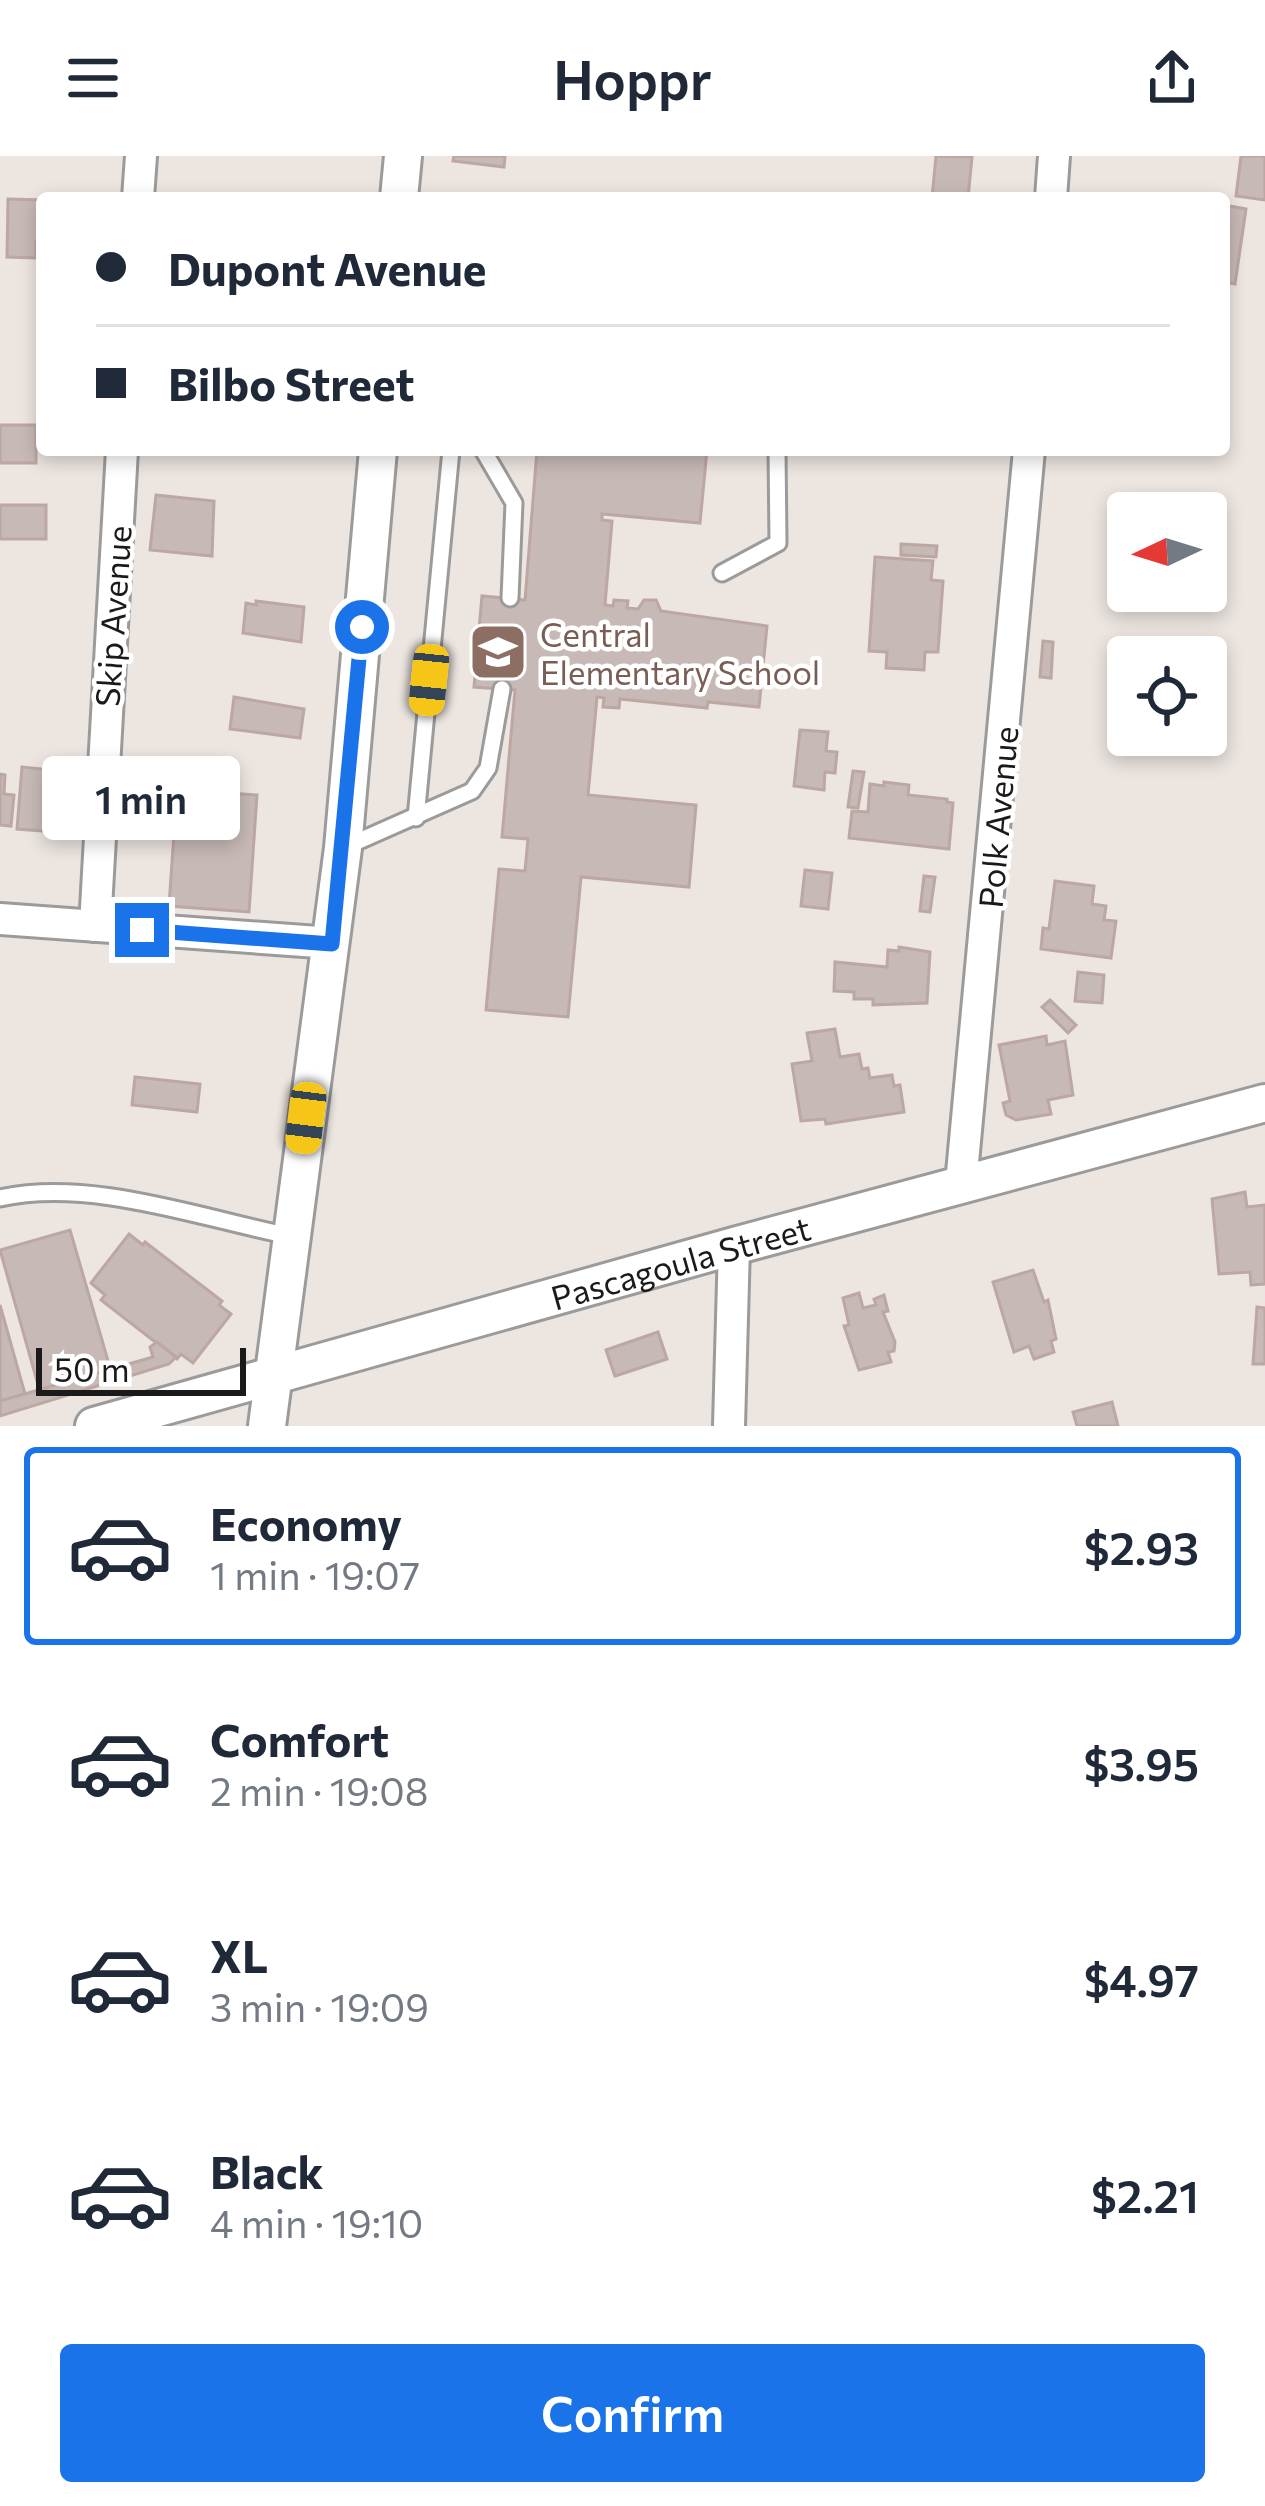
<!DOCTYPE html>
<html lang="en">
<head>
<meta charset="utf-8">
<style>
  body { margin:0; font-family:Commissioner,sans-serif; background:#f2f2f3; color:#1f2937; height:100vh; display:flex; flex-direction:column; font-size:45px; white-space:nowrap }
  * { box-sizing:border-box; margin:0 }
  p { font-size:39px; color:#747a83 }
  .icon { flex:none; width:66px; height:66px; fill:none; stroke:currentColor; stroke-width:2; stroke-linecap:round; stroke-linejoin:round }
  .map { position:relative; height:1270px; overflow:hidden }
  .sheet { display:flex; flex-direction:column; background:#fff; flex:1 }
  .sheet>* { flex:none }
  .banner { position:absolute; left:36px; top:36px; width:1194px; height:264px; border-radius:12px; box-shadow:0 6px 18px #0003; display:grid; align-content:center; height:264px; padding:0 60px; background:#fff }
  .needle { width:78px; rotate:266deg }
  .buttons { position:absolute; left:1107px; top:336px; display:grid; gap:24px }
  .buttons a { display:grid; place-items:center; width:120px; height:120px; border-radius:12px; background:#fff; box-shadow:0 6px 18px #0003; font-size:60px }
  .scale { position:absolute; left:36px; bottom:30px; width:210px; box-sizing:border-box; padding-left:12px; border:6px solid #1a1a1a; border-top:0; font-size:33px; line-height:42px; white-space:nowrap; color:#1a1a1a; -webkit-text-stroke:9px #fff; paint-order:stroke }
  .end { position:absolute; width:54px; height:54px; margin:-27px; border:15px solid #1a73e8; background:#fff; box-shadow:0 0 0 6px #fff }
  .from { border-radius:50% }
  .bubble { position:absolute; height:84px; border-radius:12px; background:#fff; box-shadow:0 6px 18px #0003; font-size:39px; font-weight:600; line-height:84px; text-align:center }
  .car { position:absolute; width:36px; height:72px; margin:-36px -18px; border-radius:15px; box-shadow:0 0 9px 3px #0007; background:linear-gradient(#f5c518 24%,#345 0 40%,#f5c518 0 76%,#345 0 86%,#f5c518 0) }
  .banner b { display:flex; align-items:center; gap:42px; height:114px; font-size:45px }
  .banner b+b { border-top:3px solid #e0e1e3 }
  .banner i { width:30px; height:30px; background:#1f2937 }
  ul { padding:21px 0 0; list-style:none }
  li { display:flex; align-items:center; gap:36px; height:198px; margin:0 24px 18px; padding:0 36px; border:6px solid transparent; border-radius:12px }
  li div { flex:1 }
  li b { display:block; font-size:45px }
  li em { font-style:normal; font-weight:600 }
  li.selected { border-color:#1a73e8 }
  li>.icon { width:108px; height:108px; stroke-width:1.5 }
  .action { display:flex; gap:24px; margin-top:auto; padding:24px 60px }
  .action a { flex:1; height:138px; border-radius:12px; background:#1a73e8; color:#fff; font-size:48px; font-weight:600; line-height:138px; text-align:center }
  header { display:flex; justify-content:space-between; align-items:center; height:156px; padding:0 60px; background:#fff; font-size:54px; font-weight:600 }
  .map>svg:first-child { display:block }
</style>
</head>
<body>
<header><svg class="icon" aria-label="menu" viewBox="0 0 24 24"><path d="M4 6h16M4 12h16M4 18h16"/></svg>Hoppr<svg class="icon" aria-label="share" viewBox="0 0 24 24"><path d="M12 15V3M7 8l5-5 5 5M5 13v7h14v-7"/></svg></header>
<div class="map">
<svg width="1265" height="1270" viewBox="0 0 1265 1270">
  <rect width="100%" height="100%" fill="#ece5e0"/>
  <!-- building -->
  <g fill="#c7b9b6" stroke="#bda7a3" stroke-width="3">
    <polygon points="454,0 505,0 504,11 453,5"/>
    <polygon points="936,0 972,1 968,42 932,42"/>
    <polygon points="1241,0 1265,0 1265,44 1236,40"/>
    <polygon points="8,43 42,44 42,86 36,86 36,102 7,101"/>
    <polygon points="1224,49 1246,53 1235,128 1224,126"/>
    <rect x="0" y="269" width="36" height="38"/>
    <polygon points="537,294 707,294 700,367 602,358 602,364 612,365 605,449 613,450 614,444 628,445 627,452 638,453 644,444 656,444 661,455 767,470 759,551 708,546 707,552 620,543 619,552 603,551 604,542 597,541 588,639 696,649 689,731 581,721 568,861 486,854 499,713 525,715 528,683 502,681 515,534 474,531 482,440 525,444"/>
    <polygon points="156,339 214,345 212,400 150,394"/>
    <rect x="0" y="349" width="46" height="34"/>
    <polygon points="901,388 937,390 936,401 901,399"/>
    <polygon points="875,401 933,405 931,424 943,425 938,496 925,496 924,514 886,512 887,496 869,495"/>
    <polygon points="256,445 304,451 301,486 243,477 246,447 256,449"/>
    <polygon points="1043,485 1053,486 1051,522 1040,521"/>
    <polygon points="234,541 304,553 300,582 230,573"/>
    <polygon points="800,574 828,576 826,595 837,596 835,617 825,616 824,634 794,630"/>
    <polygon points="22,611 61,615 55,676 17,673"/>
    <polygon points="853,615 864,616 858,652 848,651"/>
    <polygon points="0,618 5,619 4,638 14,639 11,670 0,669"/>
    <polygon points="884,626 909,629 908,639 947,643 947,646 953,647 949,693 849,682 852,655 868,656 870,628 884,630"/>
    <polygon points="177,633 257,639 249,756 169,750"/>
    <polygon points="805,714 832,717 828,753 801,750"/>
    <polygon points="924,720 935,721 930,756 920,755"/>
    <polygon points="1055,725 1094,730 1092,748 1106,750 1104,764 1116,765 1111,802 1041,793 1043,772 1049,773"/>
    <polygon points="899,791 930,796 927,847 873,849 873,843 854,843 854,836 834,835 835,806 887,811 888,794 899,795"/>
    <polygon points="1078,816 1104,819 1102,847 1075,845"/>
    <polygon points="1050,844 1076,869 1068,877 1042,851"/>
    <polygon points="835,873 840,901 859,898 862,913 868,912 870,922 892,919 894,930 900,929 904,956 826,968 825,963 801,965 792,908 812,905 807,877"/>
    <polygon points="1046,880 1047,889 1065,885 1073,939 1048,944 1051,958 1016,964 1006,959 1003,947 1010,945 999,889"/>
    <polygon points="135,921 200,928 197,956 132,949"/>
    <polygon points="1245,1036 1247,1051 1265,1049 1265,1128 1251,1129 1250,1116 1219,1118 1212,1043"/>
    <polygon points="70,1074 111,1215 40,1236 0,1094"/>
    <polygon points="129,1078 143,1089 145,1086 222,1145 219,1149 231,1158 193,1207 181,1198 177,1203 101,1144 105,1139 91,1127"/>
    <polygon points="1033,1114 1044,1146 1048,1144 1056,1183 1051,1185 1054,1196 1034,1203 1029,1190 1014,1196 993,1126"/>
    <polygon points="859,1137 863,1152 876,1149 874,1143 884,1139 888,1155 883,1156 895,1186 894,1195 888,1196 891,1206 859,1214 844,1170 849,1169 843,1142"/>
    <polygon points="0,1149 25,1238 0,1245"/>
    <polygon points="1257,1151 1265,1152 1265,1208 1253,1208"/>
    <polygon points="658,1176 667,1203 615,1220 606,1194"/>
    <polygon points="157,1186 176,1201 169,1208 0,1260 0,1245 153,1201 150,1191"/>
    <polygon points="1112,1246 1118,1270 1077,1270 1073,1256"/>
  </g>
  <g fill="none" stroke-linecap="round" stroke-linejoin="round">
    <!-- service casing -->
    <g stroke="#9b9b9b" stroke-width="21">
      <g id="service">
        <polyline points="483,294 514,347 510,442"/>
        <polyline points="722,417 778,387 777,294"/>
        <polyline points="416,662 451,294"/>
        <polyline points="343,692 472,635 488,612 502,533"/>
        <path d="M0,1042C91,1022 200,1062 290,1080"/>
      </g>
    </g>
    <!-- minor casing -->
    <g stroke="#9b9b9b" stroke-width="36">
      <g id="minor">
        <polyline points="138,42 141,0"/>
        <polyline points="1051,42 1054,0"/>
        <polyline points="0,763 332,787"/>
        <polyline points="95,770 122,294"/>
        <polyline points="961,1028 1029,294"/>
        <polyline points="729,1270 734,1090"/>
      </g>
    </g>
    <!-- tertiary casing -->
    <g stroke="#9b9b9b" stroke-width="42">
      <g id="tertiary">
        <polyline points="399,42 403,0"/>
        <path id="s1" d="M94,1270L734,1090L1265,947"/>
        <polyline points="267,1270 343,692 378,294"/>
      </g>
    </g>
    <!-- service -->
    <use href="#service" stroke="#fff" stroke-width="15"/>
    <!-- minor -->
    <use href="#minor" stroke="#fff" stroke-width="30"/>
    <!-- tertiary -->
    <use href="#tertiary" stroke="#fff" stroke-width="36"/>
  </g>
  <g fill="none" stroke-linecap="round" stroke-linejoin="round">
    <!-- route -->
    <polyline stroke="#1a73e8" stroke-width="15" points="142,774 332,788 362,471"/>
  </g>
  <!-- icons -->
  <defs>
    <g id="school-square" transform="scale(3)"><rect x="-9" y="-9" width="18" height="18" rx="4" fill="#8d6e63" stroke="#fff"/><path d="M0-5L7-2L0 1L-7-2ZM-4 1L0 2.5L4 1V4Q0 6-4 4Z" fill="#fff"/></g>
  </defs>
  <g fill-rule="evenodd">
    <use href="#school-square" x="498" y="496"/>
  </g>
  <g text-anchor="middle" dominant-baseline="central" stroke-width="9" stroke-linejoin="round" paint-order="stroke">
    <!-- street labels -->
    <g font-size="33" fill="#1a1a1a" stroke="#fff">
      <text transform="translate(112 460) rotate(-86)">Skip Avenue</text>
      <text transform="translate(997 661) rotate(-85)">Polk Avenue</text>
      <text stroke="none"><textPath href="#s1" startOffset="609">Pascagoula Street</textPath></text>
    </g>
    <!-- education labels -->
    <g font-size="33" fill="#785e54" stroke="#fff" text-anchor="start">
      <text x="540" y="477">Central<tspan x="540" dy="38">Elementary School</tspan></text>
    </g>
  </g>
</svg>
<div class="buttons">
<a><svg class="needle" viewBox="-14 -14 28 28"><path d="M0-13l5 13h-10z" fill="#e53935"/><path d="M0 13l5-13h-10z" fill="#747a83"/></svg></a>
<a><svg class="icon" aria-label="locate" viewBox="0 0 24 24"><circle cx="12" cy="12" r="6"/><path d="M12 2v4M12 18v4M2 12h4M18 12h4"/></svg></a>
</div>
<div class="scale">50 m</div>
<i class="end from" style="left:362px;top:471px"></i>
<i class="end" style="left:142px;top:774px"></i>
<div class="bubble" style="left:42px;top:600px;width:198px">1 min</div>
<i class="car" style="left:429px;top:524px;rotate:186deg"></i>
<i class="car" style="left:306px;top:962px;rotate:187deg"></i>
<div class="banner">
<b><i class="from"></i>Dupont Avenue</b>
<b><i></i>Bilbo Street</b>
</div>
</div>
<section class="sheet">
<ul>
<li class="selected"><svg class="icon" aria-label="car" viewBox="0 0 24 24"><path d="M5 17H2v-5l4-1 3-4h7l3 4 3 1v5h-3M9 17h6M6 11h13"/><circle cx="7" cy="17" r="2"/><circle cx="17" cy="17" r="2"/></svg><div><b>Economy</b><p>1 min · 19:07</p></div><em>$2.93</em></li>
<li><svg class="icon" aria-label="car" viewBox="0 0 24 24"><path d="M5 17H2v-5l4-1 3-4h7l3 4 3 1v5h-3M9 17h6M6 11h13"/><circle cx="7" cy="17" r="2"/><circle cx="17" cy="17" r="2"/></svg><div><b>Comfort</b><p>2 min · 19:08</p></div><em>$3.95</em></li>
<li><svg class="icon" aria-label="car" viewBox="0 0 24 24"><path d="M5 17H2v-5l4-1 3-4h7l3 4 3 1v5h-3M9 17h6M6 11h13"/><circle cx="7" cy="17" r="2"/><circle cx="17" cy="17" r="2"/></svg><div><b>XL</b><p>3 min · 19:09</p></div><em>$4.97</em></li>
<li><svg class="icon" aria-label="car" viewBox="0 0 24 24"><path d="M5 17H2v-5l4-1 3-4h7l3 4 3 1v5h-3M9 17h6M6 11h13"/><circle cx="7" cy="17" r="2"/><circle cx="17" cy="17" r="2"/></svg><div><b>Black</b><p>4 min · 19:10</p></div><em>$2.21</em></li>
</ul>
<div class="action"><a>Confirm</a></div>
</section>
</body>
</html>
